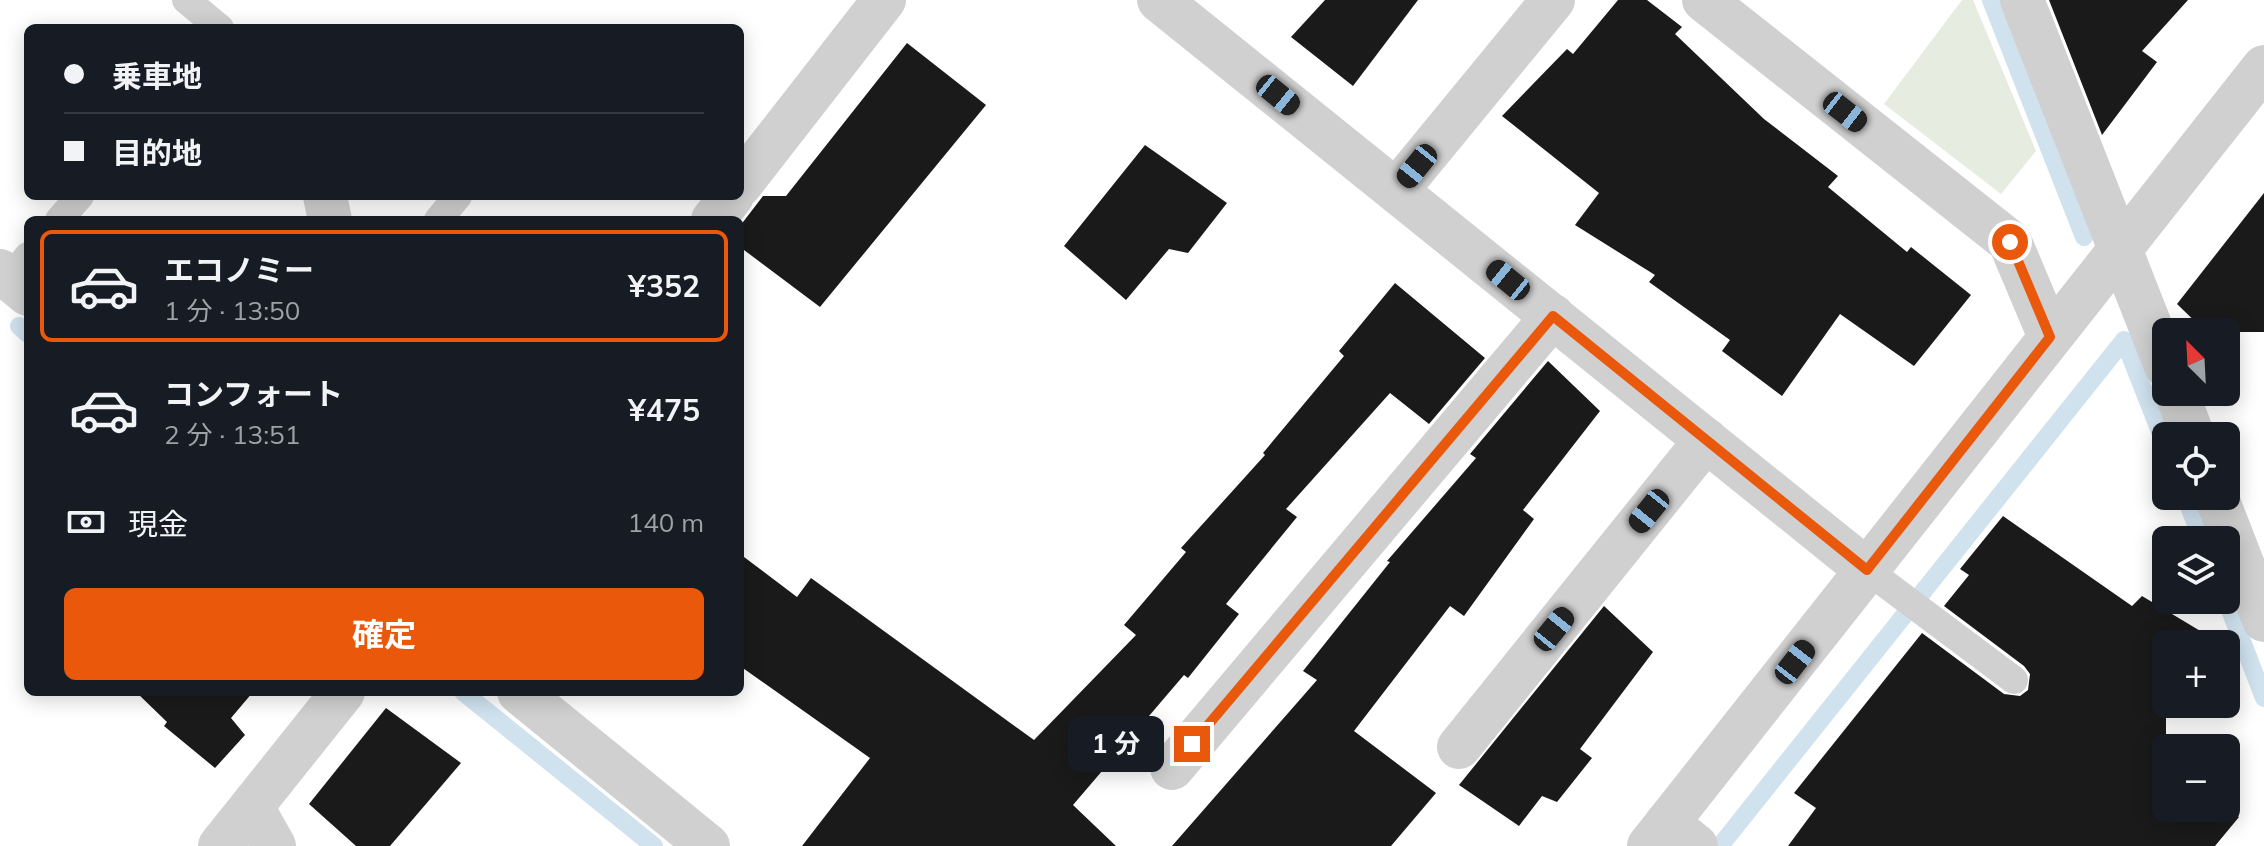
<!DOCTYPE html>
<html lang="ja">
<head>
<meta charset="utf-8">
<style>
  body { margin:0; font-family:Mulish,"Noto Sans JP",sans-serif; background:#242831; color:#f1f3f6; height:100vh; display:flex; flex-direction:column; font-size:30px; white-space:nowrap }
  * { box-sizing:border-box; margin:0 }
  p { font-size:26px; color:#9ea1a6 }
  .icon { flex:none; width:44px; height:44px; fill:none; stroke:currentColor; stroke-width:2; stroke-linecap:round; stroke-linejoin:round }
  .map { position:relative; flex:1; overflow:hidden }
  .sheet { position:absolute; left:24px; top:216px; width:720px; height:480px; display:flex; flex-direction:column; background:#171b24; border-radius:12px; box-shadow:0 4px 20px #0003 }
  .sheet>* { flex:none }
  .hud { position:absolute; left:24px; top:24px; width:720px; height:176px; border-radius:12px; box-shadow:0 4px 20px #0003; display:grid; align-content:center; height:176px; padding:0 40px; background:#171b24 }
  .needle { width:52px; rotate:336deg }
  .tools { position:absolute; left:2152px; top:318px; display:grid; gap:16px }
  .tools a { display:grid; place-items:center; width:88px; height:88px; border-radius:12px; background:#171b24; box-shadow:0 4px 20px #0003; font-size:40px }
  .end { position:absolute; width:36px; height:36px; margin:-18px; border:10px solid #ea580c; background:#fff; box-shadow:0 0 0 4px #fff }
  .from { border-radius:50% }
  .bubble { position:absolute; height:56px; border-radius:12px; background:#171b24; box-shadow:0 4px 20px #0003; font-size:26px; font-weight:700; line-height:56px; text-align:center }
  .car { position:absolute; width:24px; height:48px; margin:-24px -12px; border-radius:10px; box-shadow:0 0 6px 2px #0007; background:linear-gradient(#222 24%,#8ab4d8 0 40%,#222 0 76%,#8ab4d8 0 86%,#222 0) }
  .hud b { display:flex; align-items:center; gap:28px; height:76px; font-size:30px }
  .hud b+b { border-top:2px solid #363941 }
  .hud i { width:20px; height:20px; background:#f1f3f6 }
  ul { padding:14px 0 0; list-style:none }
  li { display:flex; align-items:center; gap:24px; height:112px; margin:0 16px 12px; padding:0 24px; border:4px solid transparent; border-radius:12px }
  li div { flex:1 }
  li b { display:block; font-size:30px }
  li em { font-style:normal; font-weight:700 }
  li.on { border-color:#ea580c }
  li>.icon { width:72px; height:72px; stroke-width:1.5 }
  .pay { display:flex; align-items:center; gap:20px; height:88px; padding:0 40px; font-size:30px }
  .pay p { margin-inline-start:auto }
  .button { display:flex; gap:16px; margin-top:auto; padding:16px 40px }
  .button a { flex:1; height:92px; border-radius:12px; background:#ea580c; color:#fff; font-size:32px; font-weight:700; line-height:92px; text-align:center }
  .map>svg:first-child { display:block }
</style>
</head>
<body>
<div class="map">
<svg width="2264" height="846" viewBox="0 0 2264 846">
  <rect width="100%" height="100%" fill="#fff"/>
  <!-- green -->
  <polygon fill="#e6ecdf" points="1962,0 1973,0 2036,151 2001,194 1884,104"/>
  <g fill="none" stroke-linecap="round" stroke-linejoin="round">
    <!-- stream -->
    <g stroke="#cfe2ee" stroke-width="18">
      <polyline points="1991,0 2084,237"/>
      <polyline points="19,326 28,334"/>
      <polyline points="2185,496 2202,540"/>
      <polyline points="2226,600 2264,698"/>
      <polyline points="463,692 654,846"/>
      <polyline points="1720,846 2124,340 2166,447"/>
    </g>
  </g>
  <!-- building -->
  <g fill="#1a1a1a">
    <polygon points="1325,0 1418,0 1353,86 1291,37"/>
    <polygon points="1618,0 1647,0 1682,27 1675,34 1764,119 1838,176 1828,187 1907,252 1911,247 1971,295 1914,366 1840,314 1782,396 1722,351 1730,340 1649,282 1655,275 1575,225 1599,193 1502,116 1567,49 1573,54"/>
    <polygon points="2049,0 2188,0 2142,51 2157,62 2102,135"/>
    <polygon points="907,43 986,105 820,307 740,247 740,226 763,196 786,196"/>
    <polygon points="1145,145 1227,203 1188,253 1169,249 1126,300 1064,246"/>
    <polygon points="2264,193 2264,332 2206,332 2177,304"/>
    <polygon points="1395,283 1485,358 1429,424 1390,393 1286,509 1297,517 1226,604 1239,614 1188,678 1184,675 1073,805 1116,846 802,846 870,758 740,666 740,554 797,597 811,578 1034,740 1136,635 1124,625 1186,552 1181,548 1265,455 1263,453 1344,356 1339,351"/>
    <polygon points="1548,361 1600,411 1523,510 1534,519 1464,616 1450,606 1354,731 1436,793 1391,846 1172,846 1317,680 1303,671 1390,562 1387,561 1476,458 1470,454"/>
    <polygon points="2003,516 2132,606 2142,596 2222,644 2166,644 2166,704 2175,704 2166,716 2166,808 2226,808 2239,817 2215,846 1788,846 1816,808 1794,793 1922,633 2004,694 2020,696 2028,690 2030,674 2024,666 1944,606 1969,575 1960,569"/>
    <polygon points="1604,606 1653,652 1580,749 1592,758 1557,802 1542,796 1519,826 1459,785"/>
    <polygon points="136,692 253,692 231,718 245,735 215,768 164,726 167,722"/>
    <polygon points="386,708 461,763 390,846 356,846 309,804"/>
  </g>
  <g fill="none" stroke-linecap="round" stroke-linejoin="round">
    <!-- service -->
    <g stroke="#d0d0d0" stroke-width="28">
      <polyline points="186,0 220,28"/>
      <polyline points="59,220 80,196"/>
      <polyline points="438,220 458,196"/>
      <polyline points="9,279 28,256"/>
      <polyline points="1867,570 2014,680"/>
    </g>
    <!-- minor -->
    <g stroke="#d0d0d0" stroke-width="44">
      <polyline points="1159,0 1867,570"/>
      <polyline points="1704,0 2010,242 2050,337"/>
      <polyline points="2022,0 2166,366"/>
      <polyline points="740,185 884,0"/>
      <polyline points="1397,190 1553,0"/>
      <polyline points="325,196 330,220"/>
      <polyline points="713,220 732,196"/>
      <polyline points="0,271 28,294"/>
      <polyline points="2176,392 2193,436"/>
      <polyline points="2216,496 2264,620"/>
      <polyline points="519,692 708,846"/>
      <polyline points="1459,747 1706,440"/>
      <polyline points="1172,768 1553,316"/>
      <polyline points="252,807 274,846"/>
      <polyline points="1667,823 1696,846"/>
      <polyline points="220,846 343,692"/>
    </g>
    <!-- tertiary -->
    <polyline stroke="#d0d0d0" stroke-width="44" points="1649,846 2264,67"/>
  </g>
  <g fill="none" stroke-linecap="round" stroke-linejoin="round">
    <!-- route -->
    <polyline stroke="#ea580c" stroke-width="10" points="1192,744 1553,316 1867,570 2050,337 2010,242"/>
  </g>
</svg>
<div class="tools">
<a><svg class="needle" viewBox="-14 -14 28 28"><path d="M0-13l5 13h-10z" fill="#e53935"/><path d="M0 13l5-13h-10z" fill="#9ea1a6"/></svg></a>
<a><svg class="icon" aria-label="locate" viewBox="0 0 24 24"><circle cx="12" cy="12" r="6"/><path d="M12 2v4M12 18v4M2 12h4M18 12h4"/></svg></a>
<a><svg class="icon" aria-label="layers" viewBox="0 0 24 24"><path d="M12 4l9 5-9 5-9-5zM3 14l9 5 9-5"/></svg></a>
<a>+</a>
<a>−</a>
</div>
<i class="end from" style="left:2010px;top:242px"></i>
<i class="end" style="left:1192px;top:744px"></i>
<div class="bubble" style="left:1068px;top:716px;width:96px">1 分</div>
<i class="car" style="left:1278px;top:95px;rotate:129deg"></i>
<i class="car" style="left:1845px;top:112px;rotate:128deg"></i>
<i class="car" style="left:1417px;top:166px;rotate:219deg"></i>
<i class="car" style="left:1508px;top:280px;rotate:309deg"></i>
<i class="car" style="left:1649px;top:511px;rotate:219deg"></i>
<i class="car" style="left:1554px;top:629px;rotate:39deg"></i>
<i class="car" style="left:1795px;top:662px;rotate:38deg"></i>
<div class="hud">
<b><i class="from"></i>乗車地</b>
<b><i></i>目的地</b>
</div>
<section class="sheet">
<ul>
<li class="on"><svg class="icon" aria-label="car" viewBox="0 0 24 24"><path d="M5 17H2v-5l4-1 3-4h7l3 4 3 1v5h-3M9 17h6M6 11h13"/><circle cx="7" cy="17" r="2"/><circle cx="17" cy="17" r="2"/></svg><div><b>エコノミー</b><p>1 分 · 13:50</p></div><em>¥352</em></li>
<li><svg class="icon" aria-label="car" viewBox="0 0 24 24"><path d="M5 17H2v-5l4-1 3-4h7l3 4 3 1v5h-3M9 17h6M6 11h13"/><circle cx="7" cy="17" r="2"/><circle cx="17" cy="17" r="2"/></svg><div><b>コンフォート</b><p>2 分 · 13:51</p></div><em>¥475</em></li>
</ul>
<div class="pay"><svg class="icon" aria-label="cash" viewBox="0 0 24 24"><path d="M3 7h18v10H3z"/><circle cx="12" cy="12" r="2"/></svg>現金<p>140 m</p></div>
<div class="button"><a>確定</a></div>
</section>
</div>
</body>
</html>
